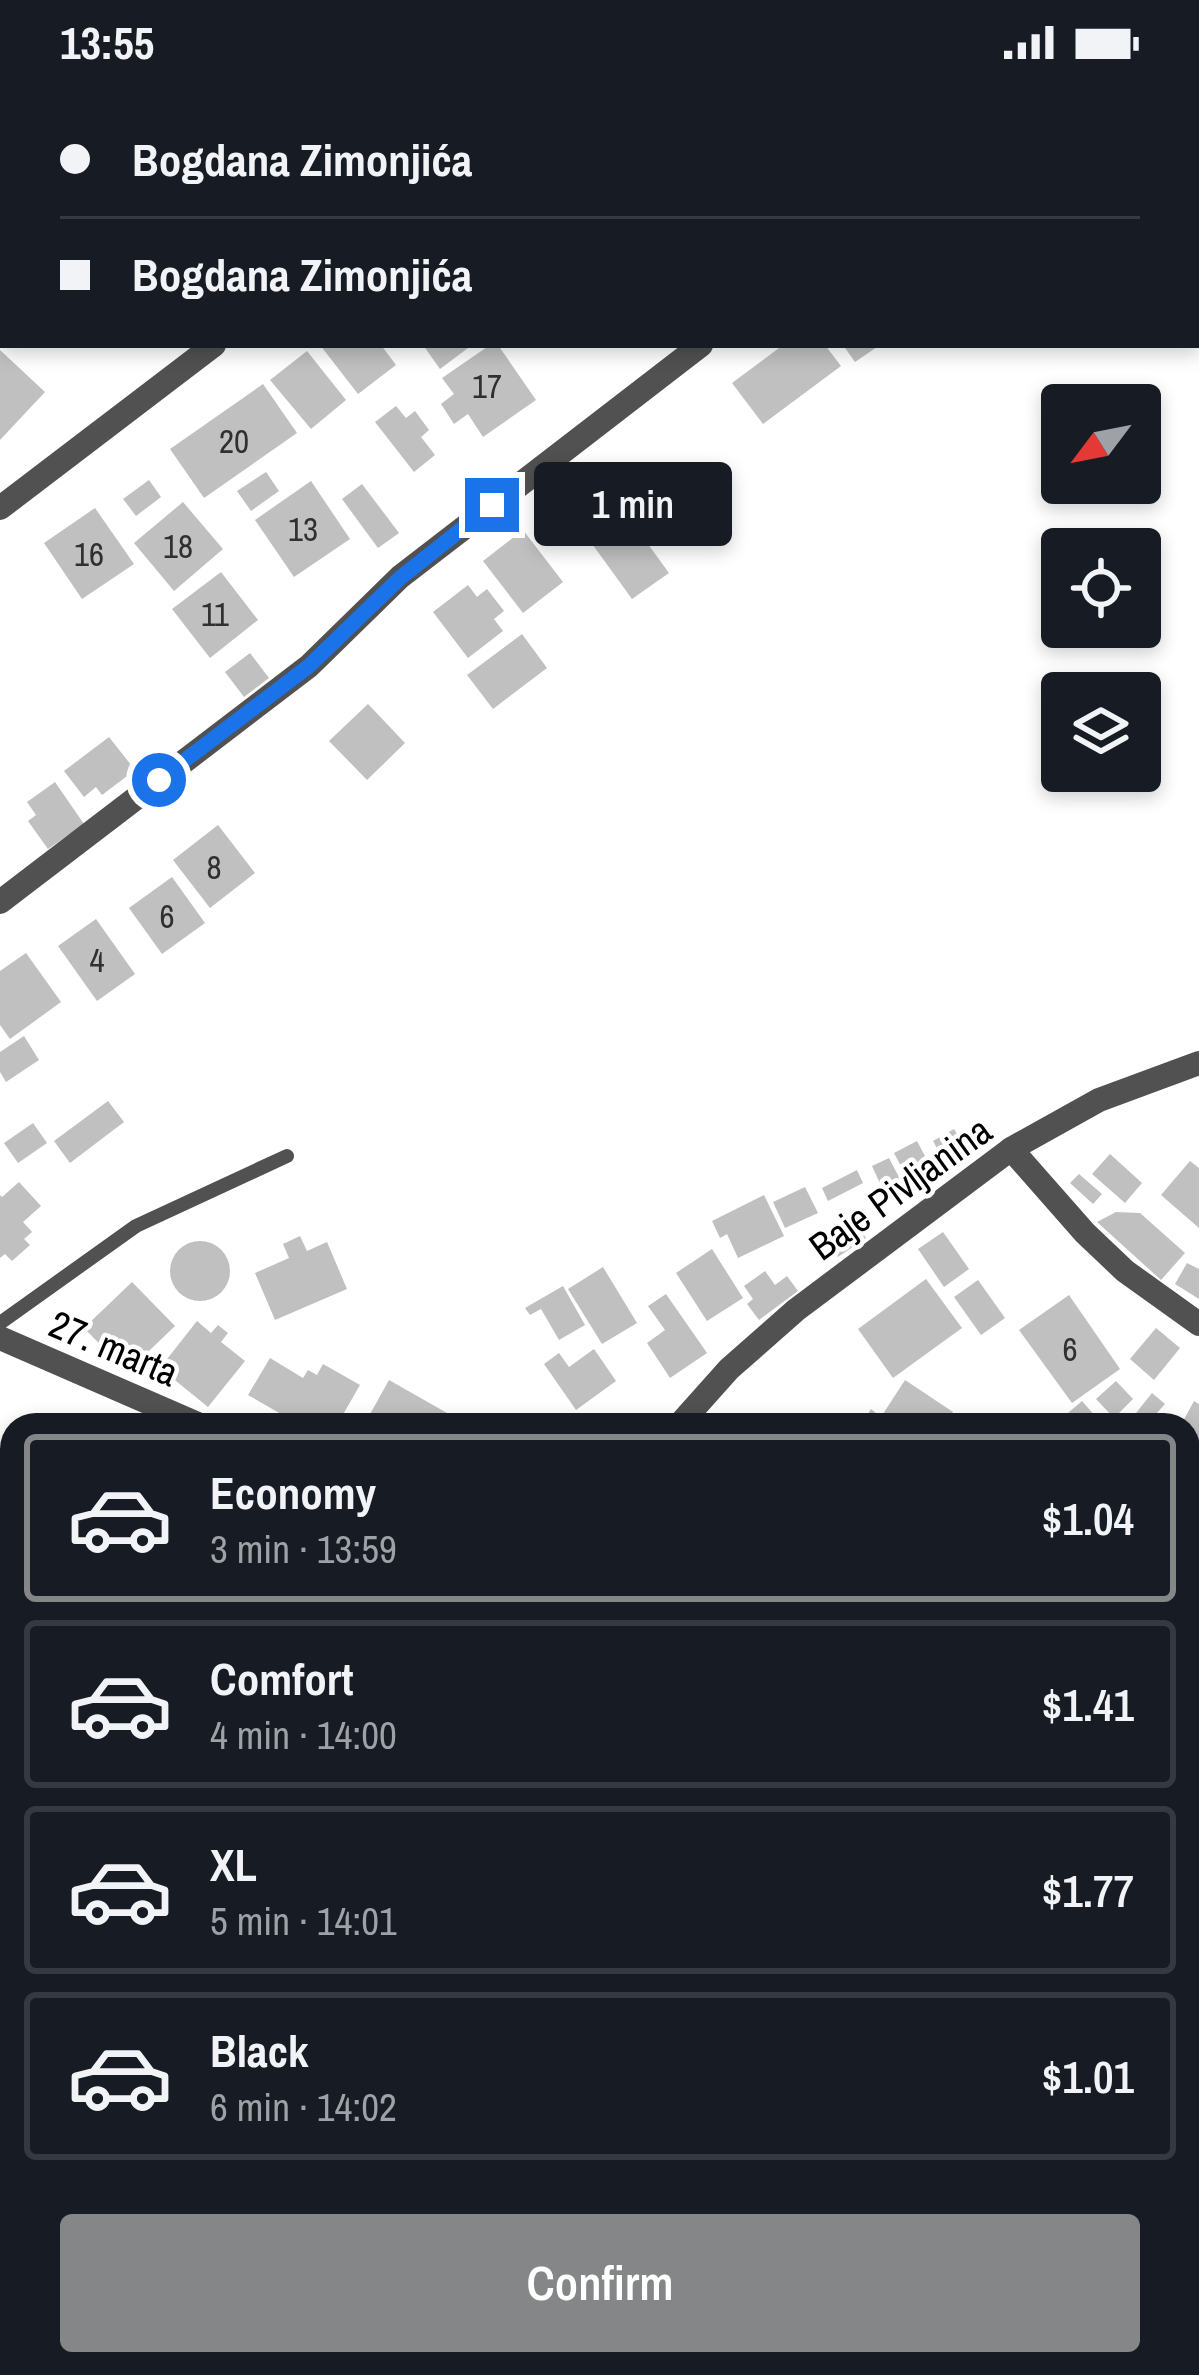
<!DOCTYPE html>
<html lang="en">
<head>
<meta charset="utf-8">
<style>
  body { margin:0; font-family:"Archivo Narrow",sans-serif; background:#20242c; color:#f1f3f6; height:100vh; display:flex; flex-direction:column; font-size:45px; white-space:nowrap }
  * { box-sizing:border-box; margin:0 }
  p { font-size:39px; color:#9ea1a6 }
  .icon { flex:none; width:66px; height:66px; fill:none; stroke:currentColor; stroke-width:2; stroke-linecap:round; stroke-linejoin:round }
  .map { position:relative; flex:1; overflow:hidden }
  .side { position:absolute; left:0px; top:1329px; width:1200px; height:963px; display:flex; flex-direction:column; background:#171b24; border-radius:36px 36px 0 0; box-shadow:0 6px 18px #0003 }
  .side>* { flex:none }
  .top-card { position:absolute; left:0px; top:0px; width:1200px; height:264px; box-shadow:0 6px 18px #0003; display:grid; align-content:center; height:264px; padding:0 60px; background:#171b24 }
  .needle { width:78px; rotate:238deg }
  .fabs { position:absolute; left:1041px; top:300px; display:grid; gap:24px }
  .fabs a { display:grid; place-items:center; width:120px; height:120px; border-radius:12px; background:#171b24; box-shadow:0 6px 18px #0003; font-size:60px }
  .end { position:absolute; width:54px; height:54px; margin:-27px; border:15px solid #1a73e8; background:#fff; box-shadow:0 0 0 6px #fff }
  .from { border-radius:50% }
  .bubble { position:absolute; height:84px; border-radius:12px; background:#171b24; box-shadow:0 6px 18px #0003; font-size:39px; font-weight:600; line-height:84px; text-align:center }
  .top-card b { display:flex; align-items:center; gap:42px; height:114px; font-size:45px }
  .top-card b+b { border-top:3px solid #363941 }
  .top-card i { width:30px; height:30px; background:#f1f3f6 }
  ul { padding:21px 0 0; list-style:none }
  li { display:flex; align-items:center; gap:36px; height:168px; margin:0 24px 18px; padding:0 36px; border:6px solid #363941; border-radius:12px }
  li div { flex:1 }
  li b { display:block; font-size:45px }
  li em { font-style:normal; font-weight:600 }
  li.on { border-color:#858687 }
  li>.icon { width:108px; height:108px; stroke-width:1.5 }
  .action { display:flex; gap:24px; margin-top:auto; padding:24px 60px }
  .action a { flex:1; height:138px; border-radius:12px; background:#858687; color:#fff; font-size:48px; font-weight:600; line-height:138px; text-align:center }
  .status { display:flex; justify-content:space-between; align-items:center; height:84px; padding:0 60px; background:#171b24; direction:ltr }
  .status svg { height:33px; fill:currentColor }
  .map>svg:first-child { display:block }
</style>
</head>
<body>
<div class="status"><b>13:55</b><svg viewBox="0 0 49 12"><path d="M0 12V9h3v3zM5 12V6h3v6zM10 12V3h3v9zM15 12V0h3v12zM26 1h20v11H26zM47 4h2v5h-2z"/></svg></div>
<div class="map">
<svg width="1199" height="2291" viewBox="0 0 1199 2291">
  <rect width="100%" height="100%" fill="#fff"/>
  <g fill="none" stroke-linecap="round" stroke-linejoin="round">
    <!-- canal -->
    <g stroke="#9f9f9f" stroke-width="36">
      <polyline points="1188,2046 1199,2042"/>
      <polyline points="333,2291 371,2280"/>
    </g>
  </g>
  <!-- building -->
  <g fill="#c0c0c0">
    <polygon points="320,261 381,261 396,281 358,310"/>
    <polygon points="423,261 472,261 440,285"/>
    <polygon points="490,261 498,261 536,316 483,353 468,330 454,340 441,320 454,310 442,294"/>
    <polygon points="783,261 825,261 841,282 763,340 732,299"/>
    <polygon points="843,261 880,261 855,278"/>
    <polygon points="0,266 45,308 0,356"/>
    <polygon points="307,267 346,316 311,345 270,296"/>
    <polygon points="263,300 297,349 204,414 170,365"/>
    <polygon points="396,322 406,334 415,327 429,346 421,353 435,371 414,388 375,338"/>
    <polygon points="266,388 279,407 251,427 237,407"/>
    <polygon points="149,396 161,413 136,432 123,415"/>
    <polygon points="311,397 350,455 294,493 255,436"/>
    <polygon points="362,400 399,449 378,464 342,415"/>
    <polygon points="183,418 223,465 174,507 134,459"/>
    <polygon points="95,424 134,480 82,515 44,459"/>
    <polygon points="626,430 669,489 632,515 590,457"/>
    <polygon points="523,446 563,498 523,529 483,477"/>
    <polygon points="221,488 258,536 210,574 172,525"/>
    <polygon points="468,501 477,513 487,505 504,527 494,535 503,547 468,574 433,528"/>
    <polygon points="522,550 547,584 493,625 467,591"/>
    <polygon points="250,569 269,594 244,613 225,588"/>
    <polygon points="368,620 405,659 367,696 329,657"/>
    <polygon points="109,653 135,686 102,711 96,703 84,713 64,687"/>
    <polygon points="55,698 84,740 48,765 28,737 36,731 27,718"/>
    <polygon points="218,741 255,789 210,824 173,776"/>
    <polygon points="172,793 205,839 162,870 129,824"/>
    <polygon points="96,835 135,890 97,917 58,862"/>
    <polygon points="26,869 61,918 10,955 0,941 0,887"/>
    <polygon points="24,952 39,976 6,998 0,988 0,968"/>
    <polygon points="108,1017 124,1038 70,1079 54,1057"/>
    <polygon points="33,1039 47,1059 18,1079 4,1059"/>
    <polygon points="954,1045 964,1062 943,1075 933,1057"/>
    <polygon points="917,1057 926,1074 903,1086 894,1069"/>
    <polygon points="1110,1070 1142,1099 1125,1119 1092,1090"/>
    <polygon points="889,1074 901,1097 883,1106 872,1082"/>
    <polygon points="1190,1077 1199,1084 1199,1144 1161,1111"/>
    <polygon points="857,1086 863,1099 828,1117 822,1104"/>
    <polygon points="1079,1090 1102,1110 1093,1120 1070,1099"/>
    <polygon points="19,1098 41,1122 23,1138 32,1148 24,1155 30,1161 12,1177 5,1170 0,1174 0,1111 2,1113"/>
    <polygon points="805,1103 818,1129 785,1144 773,1118"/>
    <polygon points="764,1111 784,1152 738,1174 727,1150 720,1154 712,1137"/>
    <polygon points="1116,1128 1140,1129 1185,1169 1161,1196 1097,1138"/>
    <polygon points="854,1136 866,1154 838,1173 826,1155"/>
    <polygon points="943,1148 969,1185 944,1203 918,1165"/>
    <polygon points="300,1152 307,1167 327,1158 347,1205 275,1236 255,1189 289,1174 283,1160"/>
    <circle cx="200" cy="1187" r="30"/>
    <polygon points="712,1165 743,1214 707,1237 676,1189"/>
    <polygon points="1187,1179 1199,1185 1199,1215 1175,1200"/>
    <polygon points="603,1183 637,1239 602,1260 568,1205"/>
    <polygon points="765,1187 775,1201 787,1192 798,1207 759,1236 747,1220 753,1215 744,1202"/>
    <polygon points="926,1195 962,1244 893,1294 858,1245"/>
    <polygon points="978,1196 1005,1234 981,1251 954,1213"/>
    <polygon points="132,1198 175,1242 127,1288 84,1244"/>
    <polygon points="563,1202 585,1241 559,1256 541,1225 530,1231 525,1224"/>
    <polygon points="666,1210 707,1269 670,1294 647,1259 665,1246 648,1222"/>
    <polygon points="1069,1211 1120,1285 1072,1319 1019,1246"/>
    <polygon points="197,1237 211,1249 218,1241 228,1249 221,1258 245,1277 208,1323 160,1284"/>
    <polygon points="1156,1244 1180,1264 1154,1296 1130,1275"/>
    <polygon points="594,1265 616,1297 576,1326 544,1280 559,1269 569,1283"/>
    <polygon points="270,1274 303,1294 308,1286 317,1291 323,1280 360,1301 337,1341 300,1341 248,1311"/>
    <polygon points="389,1296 447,1329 440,1341 364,1341"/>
    <polygon points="905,1296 953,1328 944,1341 861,1341 871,1325 881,1333"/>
    <polygon points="1116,1297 1133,1315 1114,1334 1096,1315"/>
    <polygon points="1152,1309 1165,1320 1148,1339 1136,1329"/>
    <polygon points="1082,1317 1103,1341 1054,1341"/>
    <polygon points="1194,1317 1199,1320 1199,1396 1188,1390 1188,1341 1181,1341"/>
    <polygon points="12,1846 12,1908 0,1909 0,1847"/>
    <polygon points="12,1921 12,1958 0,1959 0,1922"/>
    <polygon points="12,2187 12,2255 0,2255 0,2188"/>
    <polygon points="1188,2222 1199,2226 1199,2245 1188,2271"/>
    <polygon points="1099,2280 1153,2280 1150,2291 1096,2291"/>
  </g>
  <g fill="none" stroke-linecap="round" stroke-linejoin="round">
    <!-- service -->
    <polyline stroke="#515151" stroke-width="14" points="0,1239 136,1142 287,1072"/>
    <!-- minor -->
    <g stroke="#515151" stroke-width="24">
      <polyline points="552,3 556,0"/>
      <polyline points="1050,3 1055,0"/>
      <polyline points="0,424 214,261"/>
      <polyline points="0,818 309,582 400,493 701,261"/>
      <polyline points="1011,1065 1085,1149 1125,1187 1199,1240"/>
      <polyline points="1188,1458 1199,1462"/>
      <polyline points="1188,2002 1199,1999"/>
      <polyline points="1188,2107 1199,2104"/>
      <polyline points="171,2291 207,2280"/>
      <polyline points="568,2291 604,2280"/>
    </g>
    <!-- tertiary -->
    <g stroke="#515151" stroke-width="24">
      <polyline points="0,1254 200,1341"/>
      <polyline points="679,1341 729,1285 796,1226 1011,1065 1099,1016 1199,979"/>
    </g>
    <!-- secondary -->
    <g stroke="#1e1e1e" stroke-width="24">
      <polyline points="0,1709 12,1706"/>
      <polyline points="1188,1768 1199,1772"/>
    </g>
  </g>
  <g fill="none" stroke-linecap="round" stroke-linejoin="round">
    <!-- route -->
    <polyline stroke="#1a73e8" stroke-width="15" points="159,696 309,582 400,494 492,421"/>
  </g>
  <g text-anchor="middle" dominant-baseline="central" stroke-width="9" stroke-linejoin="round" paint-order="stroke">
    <!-- number labels -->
    <g font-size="33" fill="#303030">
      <text x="487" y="302">17</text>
      <text x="234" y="357">20</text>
      <text x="303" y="445">13</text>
      <text x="178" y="462">18</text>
      <text x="89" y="470">16</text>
      <text x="215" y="530">11</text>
      <text x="214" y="783">8</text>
      <text x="167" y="832">6</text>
      <text x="97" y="876">4</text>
      <text x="1070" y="1265">6</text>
    </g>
    <!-- street labels -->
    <g font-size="39" fill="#000" stroke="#fff">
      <text transform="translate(900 1104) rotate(-36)">Baje Pivljanina</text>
      <text transform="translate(114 1264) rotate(23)">27. marta</text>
    </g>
  </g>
</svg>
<div class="fabs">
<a><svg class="needle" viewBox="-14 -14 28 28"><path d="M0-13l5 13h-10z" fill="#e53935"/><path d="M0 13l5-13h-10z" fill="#9ea1a6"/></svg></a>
<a><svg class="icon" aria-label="locate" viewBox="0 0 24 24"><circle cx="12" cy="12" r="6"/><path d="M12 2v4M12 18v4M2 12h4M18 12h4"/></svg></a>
<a><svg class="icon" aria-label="layers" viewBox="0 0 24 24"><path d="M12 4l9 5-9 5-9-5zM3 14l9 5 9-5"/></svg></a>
</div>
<i class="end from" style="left:159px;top:696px"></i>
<i class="end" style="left:492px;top:421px"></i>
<div class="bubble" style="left:534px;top:378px;width:198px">1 min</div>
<div class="top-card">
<b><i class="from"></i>Bogdana Zimonjića</b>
<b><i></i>Bogdana Zimonjića</b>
</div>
<section class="side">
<ul>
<li class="on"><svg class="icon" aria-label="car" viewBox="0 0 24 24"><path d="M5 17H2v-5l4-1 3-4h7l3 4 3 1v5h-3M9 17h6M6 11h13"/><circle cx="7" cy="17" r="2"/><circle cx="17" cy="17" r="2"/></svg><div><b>Economy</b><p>3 min · 13:59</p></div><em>$1.04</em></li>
<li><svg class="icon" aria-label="car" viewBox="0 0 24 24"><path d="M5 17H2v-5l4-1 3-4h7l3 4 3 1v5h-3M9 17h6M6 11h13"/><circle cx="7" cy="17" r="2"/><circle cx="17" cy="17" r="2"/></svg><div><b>Comfort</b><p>4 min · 14:00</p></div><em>$1.41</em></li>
<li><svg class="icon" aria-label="car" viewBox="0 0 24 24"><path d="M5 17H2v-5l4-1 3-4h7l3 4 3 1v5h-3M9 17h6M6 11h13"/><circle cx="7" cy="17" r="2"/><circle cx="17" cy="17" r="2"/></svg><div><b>XL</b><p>5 min · 14:01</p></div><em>$1.77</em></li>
<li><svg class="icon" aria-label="car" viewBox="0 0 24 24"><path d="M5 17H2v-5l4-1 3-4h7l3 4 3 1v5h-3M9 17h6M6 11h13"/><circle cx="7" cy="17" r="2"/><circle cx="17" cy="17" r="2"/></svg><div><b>Black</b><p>6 min · 14:02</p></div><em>$1.01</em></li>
</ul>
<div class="action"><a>Confirm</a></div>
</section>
</div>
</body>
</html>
